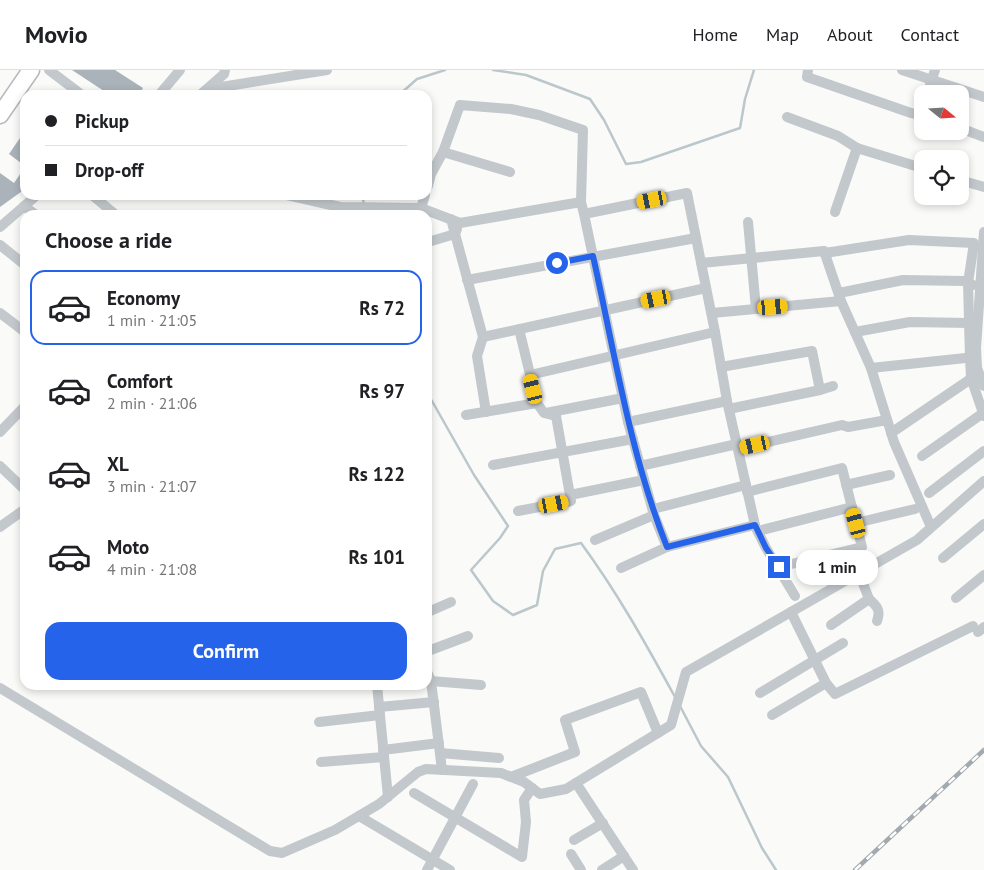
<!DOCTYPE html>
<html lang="en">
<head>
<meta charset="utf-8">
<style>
  body { margin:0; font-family:"PT Sans",sans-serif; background:#f2f2f2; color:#202124; height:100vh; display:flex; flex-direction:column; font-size:19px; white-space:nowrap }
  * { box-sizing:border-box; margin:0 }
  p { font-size:16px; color:#757577 }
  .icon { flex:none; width:28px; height:28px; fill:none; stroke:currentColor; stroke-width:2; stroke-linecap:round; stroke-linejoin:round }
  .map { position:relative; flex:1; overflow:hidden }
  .sheet { position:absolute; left:20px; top:140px; width:412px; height:480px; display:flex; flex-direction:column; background:#fff; border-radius:15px; box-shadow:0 2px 8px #0003 }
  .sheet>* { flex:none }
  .top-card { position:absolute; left:20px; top:20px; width:412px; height:110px; border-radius:15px; box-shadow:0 2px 8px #0003; display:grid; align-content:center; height:110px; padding:0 25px; background:#fff }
  .needle { width:32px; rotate:108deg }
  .fabs { position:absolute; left:914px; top:15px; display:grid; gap:10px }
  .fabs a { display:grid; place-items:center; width:55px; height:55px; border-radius:10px; background:#fff; box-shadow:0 2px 8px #0003; font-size:25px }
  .end { position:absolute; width:22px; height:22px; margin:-11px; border:6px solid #2563eb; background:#fff; box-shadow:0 0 0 2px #fff }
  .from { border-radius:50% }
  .bubble { position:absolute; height:35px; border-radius:15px; background:#fff; box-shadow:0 2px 8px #0003; font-size:16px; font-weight:600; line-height:35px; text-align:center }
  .car { position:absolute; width:15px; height:30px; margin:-15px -8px; border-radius:6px; box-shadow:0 0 4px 1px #0007; background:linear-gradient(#f5c518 24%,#345 0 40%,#f5c518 0 76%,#345 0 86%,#f5c518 0) }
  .top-card b { display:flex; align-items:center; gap:18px; height:48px; font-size:19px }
  .top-card b+b { border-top:1px solid #e0e0e0 }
  .top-card i { width:12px; height:12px; background:#202124 }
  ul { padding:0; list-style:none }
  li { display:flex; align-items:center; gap:15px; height:75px; margin:0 10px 8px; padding:0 15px; border:2px solid transparent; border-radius:15px }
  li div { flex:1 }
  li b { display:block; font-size:19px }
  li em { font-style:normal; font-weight:600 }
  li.current { border-color:#2563eb }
  li>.icon { width:45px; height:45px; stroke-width:1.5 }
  h2 { padding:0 25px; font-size:22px; line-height:60px }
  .action { display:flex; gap:10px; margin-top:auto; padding:10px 25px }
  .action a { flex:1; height:58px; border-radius:15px; background:#2563eb; color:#fff; font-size:20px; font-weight:600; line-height:58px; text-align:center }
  header { display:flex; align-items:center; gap:30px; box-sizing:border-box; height:70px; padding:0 25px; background:#fff; border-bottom:1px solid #e0e0e0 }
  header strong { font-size:24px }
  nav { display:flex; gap:28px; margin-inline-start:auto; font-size:18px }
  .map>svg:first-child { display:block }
</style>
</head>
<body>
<header>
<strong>Movio</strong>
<nav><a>Home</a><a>Map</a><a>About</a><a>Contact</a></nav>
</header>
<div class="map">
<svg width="984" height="800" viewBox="0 0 984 800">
  <rect width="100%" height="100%" fill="#fafaf8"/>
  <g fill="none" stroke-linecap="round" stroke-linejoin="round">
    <!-- stream -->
    <g stroke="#bbc7cb" stroke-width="2.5">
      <polyline points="493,0 526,5 590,29 604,50 626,94 641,92 740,58 745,29 754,0"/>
      <polyline points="399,25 417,9 445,0"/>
      <polyline points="362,125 364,134"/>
      <path d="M428,327L432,331L474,405L508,456L500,468L471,500L493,531L513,545L537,535L543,501L555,479L581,473C617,522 646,574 675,627"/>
      <polyline points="680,636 701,676 728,707 762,778 776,800"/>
    </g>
  </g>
  <!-- building -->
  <g fill="#aab3b9">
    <polygon points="72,0 115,0 143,18 139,25 110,25"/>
    <polygon points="20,68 25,71 25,96 9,84"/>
    <polygon points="25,97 25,119 0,137 0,103 14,113"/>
  </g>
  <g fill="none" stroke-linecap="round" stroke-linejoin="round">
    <!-- trunk casing -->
    <g stroke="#b4b9bd" stroke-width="19">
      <polyline id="trunk" points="0,45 31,0"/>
    </g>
    <!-- minor -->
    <g stroke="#c3c8cc" stroke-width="10">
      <polyline points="49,0 82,25"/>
      <polyline points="808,0 807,7 911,43 922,45"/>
      <polyline points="902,0 984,27"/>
      <polyline points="209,19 327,0"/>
      <polyline points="927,24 935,0"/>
      <polyline points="159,25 180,0"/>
      <polyline points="200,25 224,4 225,0"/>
      <polyline points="787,47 838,66 857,78 922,98"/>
      <polyline points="960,58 984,67"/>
      <polyline points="443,82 510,102"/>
      <polyline points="960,110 984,117"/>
      <polyline points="428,116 431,104 443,82 460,35 511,39 539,45 583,60 581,132"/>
      <polyline points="92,125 116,145"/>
      <polyline points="287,125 340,137 421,138 460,153 581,132 584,144 628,352 654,445 667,477 755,455 727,331 715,262 687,123 584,144"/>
      <polyline points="24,136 36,145"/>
      <polyline points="421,138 425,125"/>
      <polyline points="835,142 857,78"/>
      <polyline points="451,149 483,267 706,218"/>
      <polyline points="748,152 756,239"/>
      <polyline points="0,157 37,125"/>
      <polyline points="984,162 976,278 977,298 984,316"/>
      <polyline points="428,172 455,164 457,159"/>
      <polyline points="0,175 25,195"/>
      <polyline points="825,183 909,170 974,173 968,213 970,288 971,308 984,346"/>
      <polyline points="701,193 824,181 841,231"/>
      <polyline points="467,210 696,168"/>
      <polyline points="839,223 903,210 965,211 973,215"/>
      <polyline points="0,243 25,262"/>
      <polyline points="712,243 841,231 871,298 975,287"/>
      <polyline points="855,262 910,252 969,253"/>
      <polyline points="483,267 477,286 486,342"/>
      <polyline points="721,297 812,281 820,320 729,339"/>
      <polyline points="871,298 894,372 931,457"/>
      <polyline points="530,305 715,262"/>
      <polyline points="820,320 833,316"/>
      <polyline points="546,343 623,328"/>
      <polyline points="466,345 537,333"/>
      <polyline points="628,352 727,331"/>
      <polyline points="0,362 25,336"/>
      <polyline points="891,363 975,306"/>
      <polyline points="738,379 842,355 848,357 887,350"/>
      <polyline points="922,386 983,343"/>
      <polyline points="493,395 633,369"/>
      <polyline points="0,396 25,420"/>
      <polyline points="640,396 737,374"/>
      <polyline points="846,415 890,405"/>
      <polyline points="747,422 842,398 862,477 779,497"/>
      <polyline points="929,423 984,381"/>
      <polyline points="570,425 644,410"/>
      <polyline points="653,439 746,415"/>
      <polyline points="518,441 571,431 556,346 544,343 537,333 519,259"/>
      <polyline points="856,453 915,439"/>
      <polyline points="755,456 766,478 795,526"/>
      <polyline points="0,457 25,439"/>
      <polyline points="758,461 852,437"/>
      <polyline points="595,470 654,445"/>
      <polyline points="943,488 984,454"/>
      <polyline points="621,498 667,477"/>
      <polyline points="956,528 984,505"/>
      <path d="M869,529C877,536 881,540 877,551"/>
      <polyline points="428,542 451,532"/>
      <polyline points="791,542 826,613 835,624 973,556"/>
      <polyline points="831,555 869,529 859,503"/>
      <polyline points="978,562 984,557"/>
      <polyline points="428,581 468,566"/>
      <polyline points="428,604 431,611 442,700"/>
      <polyline points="431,611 481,615"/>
      <polyline points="377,615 388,727"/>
      <polyline points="0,618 270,781 282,783 335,760 379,734 418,702 426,699 501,703 524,712 540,724 566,719 671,655 686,602 917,470 984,411"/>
      <polyline points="760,623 843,573"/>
      <polyline points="379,637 434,632"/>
      <polyline points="772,645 826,613"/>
      <polyline points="319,652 380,645"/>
      <polyline points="383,680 439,673"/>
      <polyline points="440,683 499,688"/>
      <polyline points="321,692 384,687"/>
      <polyline points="511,707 575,682 565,650 641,622 658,663"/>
      <polyline points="576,713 633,800"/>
      <polyline points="414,723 522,787 526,752 524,730 532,718"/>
      <polyline points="359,746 450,800"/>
      <polyline points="574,770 603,753"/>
      <polyline points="571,784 581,800"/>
      <polyline points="427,800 473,714"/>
      <polyline points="602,800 624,786"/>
    </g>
    <!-- trunk -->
    <use href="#trunk" stroke="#fff" stroke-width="16"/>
    <!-- rail casing -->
    <g stroke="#a2aab0" stroke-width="4.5">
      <polyline id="rail" points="855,800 984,680"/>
    </g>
    <!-- rail -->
    <use href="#rail" stroke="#fff" stroke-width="2.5" stroke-dasharray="8" stroke-linecap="butt"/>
  </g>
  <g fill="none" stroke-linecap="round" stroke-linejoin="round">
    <!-- route -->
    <path stroke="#2563eb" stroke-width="6" d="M557,193L593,186C615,284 630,384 667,477L755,455L766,478L779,497"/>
  </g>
</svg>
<div class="fabs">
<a><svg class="needle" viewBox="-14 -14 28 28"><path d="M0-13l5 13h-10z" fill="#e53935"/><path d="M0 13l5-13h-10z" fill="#757577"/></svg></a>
<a><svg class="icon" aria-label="locate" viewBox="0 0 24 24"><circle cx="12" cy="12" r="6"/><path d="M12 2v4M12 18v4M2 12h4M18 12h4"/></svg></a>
</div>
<i class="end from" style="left:557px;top:193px"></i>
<i class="end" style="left:779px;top:497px"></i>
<div class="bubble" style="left:796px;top:480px;width:82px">1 min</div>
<i class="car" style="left:652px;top:130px;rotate:259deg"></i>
<i class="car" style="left:656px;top:229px;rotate:258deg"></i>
<i class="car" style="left:773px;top:237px;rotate:85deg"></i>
<i class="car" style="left:533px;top:319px;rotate:346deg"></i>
<i class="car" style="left:755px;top:375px;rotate:257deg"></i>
<i class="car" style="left:554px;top:434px;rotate:79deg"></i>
<i class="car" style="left:856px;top:453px;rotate:345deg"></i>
<div class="top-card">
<b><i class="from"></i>Pickup</b>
<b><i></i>Drop-off</b>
</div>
<section class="sheet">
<h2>Choose a ride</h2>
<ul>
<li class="current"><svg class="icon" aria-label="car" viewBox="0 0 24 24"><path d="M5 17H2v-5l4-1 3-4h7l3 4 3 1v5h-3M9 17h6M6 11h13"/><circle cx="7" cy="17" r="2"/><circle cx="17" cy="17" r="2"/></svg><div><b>Economy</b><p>1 min · 21:05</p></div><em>Rs 72</em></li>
<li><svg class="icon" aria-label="car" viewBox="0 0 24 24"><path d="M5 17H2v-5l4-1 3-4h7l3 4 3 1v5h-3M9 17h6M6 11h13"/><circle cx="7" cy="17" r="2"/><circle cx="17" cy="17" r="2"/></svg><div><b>Comfort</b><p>2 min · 21:06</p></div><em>Rs 97</em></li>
<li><svg class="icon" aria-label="car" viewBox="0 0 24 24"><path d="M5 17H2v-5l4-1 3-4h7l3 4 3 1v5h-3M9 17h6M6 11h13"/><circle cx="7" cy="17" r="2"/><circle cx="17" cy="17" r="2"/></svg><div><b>XL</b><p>3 min · 21:07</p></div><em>Rs 122</em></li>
<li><svg class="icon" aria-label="car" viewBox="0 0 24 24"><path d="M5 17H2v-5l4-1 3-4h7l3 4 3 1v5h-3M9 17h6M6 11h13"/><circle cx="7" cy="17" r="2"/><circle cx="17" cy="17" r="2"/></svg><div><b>Moto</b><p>4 min · 21:08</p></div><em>Rs 101</em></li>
</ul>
<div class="action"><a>Confirm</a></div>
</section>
</div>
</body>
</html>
